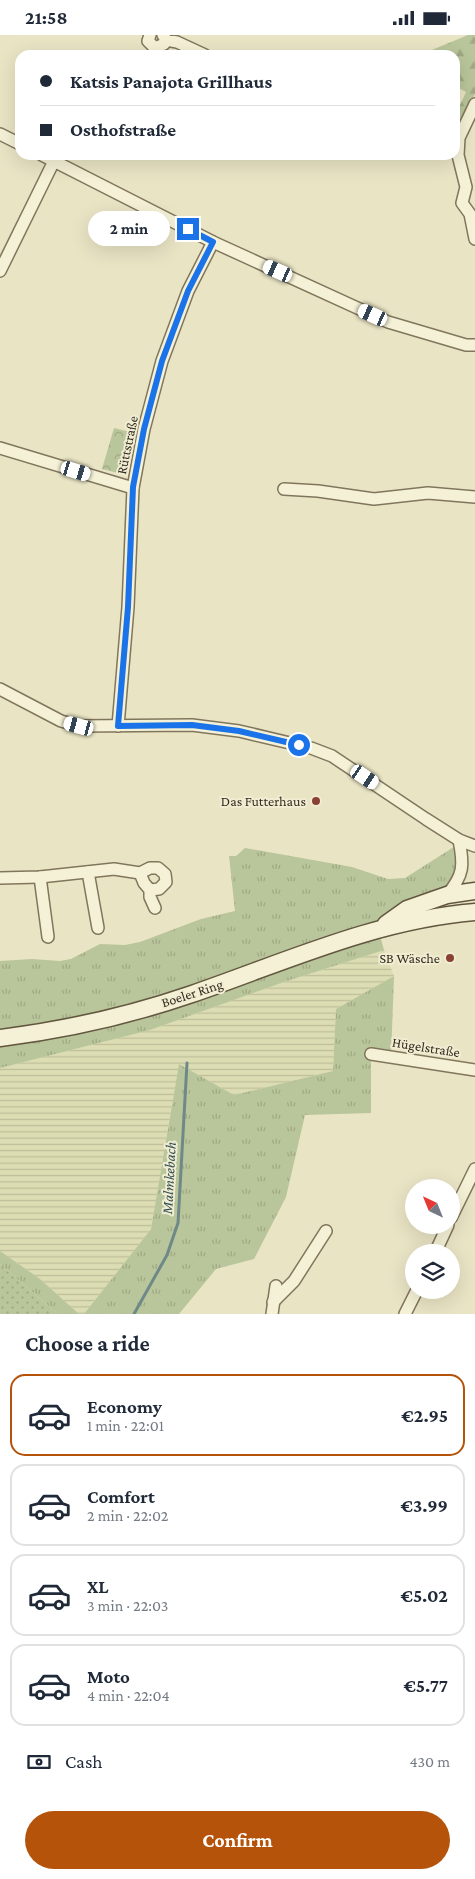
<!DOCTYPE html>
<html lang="en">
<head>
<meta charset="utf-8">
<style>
  body { margin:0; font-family:"Crimson Pro",serif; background:#f6f6f7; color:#1f2937; height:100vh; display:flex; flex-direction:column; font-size:19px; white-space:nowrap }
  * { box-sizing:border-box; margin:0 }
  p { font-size:16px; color:#747a83 }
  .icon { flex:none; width:28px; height:28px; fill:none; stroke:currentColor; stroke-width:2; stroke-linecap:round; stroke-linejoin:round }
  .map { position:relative; height:1279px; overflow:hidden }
  .sheet { display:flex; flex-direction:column; background:#fff; flex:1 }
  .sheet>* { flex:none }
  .hud { position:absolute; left:15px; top:15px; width:445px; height:110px; border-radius:15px; box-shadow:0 5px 20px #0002; display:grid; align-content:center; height:110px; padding:0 25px; background:#fff }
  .needle { width:32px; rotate:317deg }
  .controls { position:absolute; left:405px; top:1144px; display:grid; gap:10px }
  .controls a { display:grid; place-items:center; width:55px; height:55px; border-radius:50%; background:#fff; box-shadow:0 5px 20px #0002; font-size:25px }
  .end { position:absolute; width:22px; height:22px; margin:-11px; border:6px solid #1a73e8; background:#fff; box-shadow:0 0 0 2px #fff }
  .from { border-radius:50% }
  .bubble { position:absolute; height:35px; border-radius:18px; background:#fff; box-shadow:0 5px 20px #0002; font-size:16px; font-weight:700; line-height:35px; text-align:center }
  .car { position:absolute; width:15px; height:30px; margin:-15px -8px; border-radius:6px; box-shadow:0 0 4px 1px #0007; background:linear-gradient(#fff 24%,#345 0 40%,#fff 0 76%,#345 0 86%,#fff 0) }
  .hud b { display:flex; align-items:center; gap:18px; height:48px; font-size:19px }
  .hud b+b { border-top:1px solid #e0e1e3 }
  .hud i { width:12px; height:12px; background:#1f2937 }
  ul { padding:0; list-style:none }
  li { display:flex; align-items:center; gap:15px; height:82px; margin:0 10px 8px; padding:0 15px; border:2px solid #e0e1e3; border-radius:15px }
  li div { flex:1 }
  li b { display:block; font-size:19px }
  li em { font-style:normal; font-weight:700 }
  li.current { border-color:#b45309 }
  li>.icon { width:45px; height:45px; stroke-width:1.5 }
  h2 { padding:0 25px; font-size:22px; line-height:60px }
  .pay { display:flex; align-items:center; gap:12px; height:55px; padding:0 25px; font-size:19px }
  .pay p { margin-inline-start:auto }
  .button { display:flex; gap:10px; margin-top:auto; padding:10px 25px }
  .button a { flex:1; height:58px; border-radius:30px; background:#b45309; color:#fff; font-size:20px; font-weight:700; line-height:58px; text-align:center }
  .status { display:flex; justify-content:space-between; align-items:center; height:35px; padding:0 25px; background:#fff; direction:ltr }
  .status svg { height:14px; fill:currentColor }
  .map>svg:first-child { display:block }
</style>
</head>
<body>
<div class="status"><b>21:58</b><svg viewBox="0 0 49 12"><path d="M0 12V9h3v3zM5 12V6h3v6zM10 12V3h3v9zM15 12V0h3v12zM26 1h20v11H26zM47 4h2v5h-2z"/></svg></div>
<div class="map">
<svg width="475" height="1279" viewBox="0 0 475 1279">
  <defs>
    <pattern id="farmland-rules" width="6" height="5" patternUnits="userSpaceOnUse" patternTransform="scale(1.25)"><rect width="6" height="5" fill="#ddddb3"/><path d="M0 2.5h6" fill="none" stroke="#bebe9a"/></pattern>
    <pattern id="grass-tufts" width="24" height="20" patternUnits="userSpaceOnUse" patternTransform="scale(1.25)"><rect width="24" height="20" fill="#b9c59a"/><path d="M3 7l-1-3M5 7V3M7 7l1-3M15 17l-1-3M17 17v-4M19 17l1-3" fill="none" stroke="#a0a984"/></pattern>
    <pattern id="forest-firs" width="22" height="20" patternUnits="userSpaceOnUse" patternTransform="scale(1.25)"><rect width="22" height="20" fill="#b9c59a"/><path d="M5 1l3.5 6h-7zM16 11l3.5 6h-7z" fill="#a0a984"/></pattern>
    <pattern id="park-crowns" width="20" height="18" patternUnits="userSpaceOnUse" patternTransform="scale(1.25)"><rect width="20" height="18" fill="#b9c59a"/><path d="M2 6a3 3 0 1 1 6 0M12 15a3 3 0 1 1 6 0" fill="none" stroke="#a0a984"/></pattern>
    <pattern id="garden-dots" width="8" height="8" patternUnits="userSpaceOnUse" patternTransform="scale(1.25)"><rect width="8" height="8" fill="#b9c59a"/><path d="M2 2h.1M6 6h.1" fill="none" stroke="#a0a984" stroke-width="1.8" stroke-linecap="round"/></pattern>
  </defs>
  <rect width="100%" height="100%" fill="#e9e4c4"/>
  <!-- farmland -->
  <polygon fill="url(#farmland-rules)" points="384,915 394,941 336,974 333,1036 234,1060 179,1029 151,1194 84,1279 79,1279 40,1244 0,1216 0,1033 150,995 284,947"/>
  <!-- grass -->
  <g fill="url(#grass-tufts)">
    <polygon points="457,810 458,847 378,894 384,915 284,947 150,995 0,1033 0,926 32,924 60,926 71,924 100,909 125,910 140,907 201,884 235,876 229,821 236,821 245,813 352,832 388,844 405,843"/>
    <polygon points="394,941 391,1021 371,1019 371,1078 305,1080 286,1162 254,1224 216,1234 179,1279 84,1279 151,1194 179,1029 234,1060 333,1036 336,974"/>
    <polygon points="0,1216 40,1244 79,1279 58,1279 0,1229"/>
  </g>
  <!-- forest -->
  <polygon fill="url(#forest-firs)" points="468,0 475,0 475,59 460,91 455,94 455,81 466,57 455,51 455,20 427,20 427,17"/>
  <!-- park -->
  <polygon fill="url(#park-crowns)" points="114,393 134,398 126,440 102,434"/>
  <!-- garden -->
  <polygon fill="url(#garden-dots)" points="0,1229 58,1279 0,1279"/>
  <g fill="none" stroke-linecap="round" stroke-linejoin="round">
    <!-- stream -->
    <polyline stroke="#6e8987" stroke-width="3" points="134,1279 167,1220 178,1188 187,1028"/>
    <!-- street casing -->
    <g stroke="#81765d" stroke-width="14">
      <g id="street">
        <polyline points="150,0 148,6 155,13 164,9 166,5"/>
        <polyline points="163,0 166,5 177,7 205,20"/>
        <polyline points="475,69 459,103 458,120 466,152 462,168 470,179 475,204"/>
        <polyline points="0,99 20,109"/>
        <polyline points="42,120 213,207 388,287 466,310 475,310"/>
        <polyline points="0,236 54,126"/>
        <polyline points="0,413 133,453"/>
        <polyline points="284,454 318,456 374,464 428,458 475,462"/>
        <polyline points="0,654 61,686 79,691 192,690 239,696 311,713 332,721 426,784 459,805 475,811"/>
        <polyline points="118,691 128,572 133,453 144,394 162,326 188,256 213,207"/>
        <polyline points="88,837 98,893"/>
        <polyline points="40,842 48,902"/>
        <polyline points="0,843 40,842 114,834 140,838"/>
        <polyline points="150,855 159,854 166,847 165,839 158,833 150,833 140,838 144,848 150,855 150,862 155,873"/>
        <path d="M447,860C464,840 464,830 459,805"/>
        <polyline points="371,1019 475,1035"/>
        <polyline points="451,1183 475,1134"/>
        <polyline points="435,1218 448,1190"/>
        <polyline points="273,1267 294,1246 326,1196"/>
        <polyline points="272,1279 276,1251"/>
        <polyline points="405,1279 417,1255"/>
      </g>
    </g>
    <!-- secondary casing -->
    <g stroke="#635740" stroke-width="19">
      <g id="secondary">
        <polyline points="386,889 407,874 447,860 475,856"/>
        <path d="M0,1003C64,995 131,980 192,959C285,927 376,885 475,877"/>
      </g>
    </g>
    <!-- street -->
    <use href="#street" stroke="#f4f1d6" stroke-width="11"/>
    <!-- secondary -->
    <use href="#secondary" stroke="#f4f1d6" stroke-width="16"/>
  </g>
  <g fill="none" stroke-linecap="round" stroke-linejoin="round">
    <!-- route -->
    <polyline stroke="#1a73e8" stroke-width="6" points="188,194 213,207 188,256 162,326 144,394 133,452 128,572 118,691 192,690 239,696 299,710"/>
  </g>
  <!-- markers -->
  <g fill="#894134" stroke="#f1edd3" stroke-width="2">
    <circle cx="316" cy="766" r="5"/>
    <circle cx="450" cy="923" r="5"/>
  </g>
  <g text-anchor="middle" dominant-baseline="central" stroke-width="4" stroke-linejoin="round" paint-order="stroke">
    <!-- street labels -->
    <g font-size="14" fill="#332c1f" stroke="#f1edd3">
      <text transform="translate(127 410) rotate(-78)">Rüttstraße</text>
      <text transform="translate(192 958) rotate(-18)">Boeler Ring</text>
      <text transform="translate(426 1012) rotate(9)">Hügelstraße</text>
    </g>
    <!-- poi labels -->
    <g font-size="14" fill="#332c1f" stroke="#f1edd3" text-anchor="end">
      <text x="306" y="766">Das Futterhaus</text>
      <text x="440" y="923">SB Wäsche</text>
    </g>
    <!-- water labels -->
    <g font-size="15" font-style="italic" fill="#304e51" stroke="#f1edd3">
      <text transform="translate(169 1143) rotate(-87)">Malmkebach</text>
    </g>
  </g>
</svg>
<div class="controls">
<a><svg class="needle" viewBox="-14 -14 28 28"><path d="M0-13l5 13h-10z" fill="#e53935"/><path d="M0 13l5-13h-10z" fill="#747a83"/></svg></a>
<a><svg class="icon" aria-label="layers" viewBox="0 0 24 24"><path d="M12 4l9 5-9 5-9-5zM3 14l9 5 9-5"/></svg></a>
</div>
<i class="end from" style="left:299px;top:710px"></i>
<i class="end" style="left:188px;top:194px"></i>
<div class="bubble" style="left:88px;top:176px;width:82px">2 min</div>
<i class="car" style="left:278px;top:236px;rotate:294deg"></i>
<i class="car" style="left:373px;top:280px;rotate:294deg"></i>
<i class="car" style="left:76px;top:436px;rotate:107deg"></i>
<i class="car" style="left:79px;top:691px;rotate:285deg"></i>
<i class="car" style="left:365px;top:742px;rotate:124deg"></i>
<div class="hud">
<b><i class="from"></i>Katsis Panajota Grillhaus</b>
<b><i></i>Osthofstraße</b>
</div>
</div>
<section class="sheet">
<h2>Choose a ride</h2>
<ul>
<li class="current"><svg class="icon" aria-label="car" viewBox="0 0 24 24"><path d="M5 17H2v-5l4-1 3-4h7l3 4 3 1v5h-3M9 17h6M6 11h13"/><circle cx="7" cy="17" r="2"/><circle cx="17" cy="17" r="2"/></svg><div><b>Economy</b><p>1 min · 22:01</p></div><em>€2.95</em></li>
<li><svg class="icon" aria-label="car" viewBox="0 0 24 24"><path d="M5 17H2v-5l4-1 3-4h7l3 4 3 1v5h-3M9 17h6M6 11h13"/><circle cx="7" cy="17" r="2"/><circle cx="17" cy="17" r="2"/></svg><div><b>Comfort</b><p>2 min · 22:02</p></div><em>€3.99</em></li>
<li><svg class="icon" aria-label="car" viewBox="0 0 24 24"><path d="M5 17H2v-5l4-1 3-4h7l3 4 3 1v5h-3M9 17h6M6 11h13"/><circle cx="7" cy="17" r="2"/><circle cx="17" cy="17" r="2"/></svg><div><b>XL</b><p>3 min · 22:03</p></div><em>€5.02</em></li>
<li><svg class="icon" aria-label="car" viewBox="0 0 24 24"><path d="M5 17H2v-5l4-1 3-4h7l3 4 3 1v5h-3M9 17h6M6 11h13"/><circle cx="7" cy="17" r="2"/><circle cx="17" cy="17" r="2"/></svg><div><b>Moto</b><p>4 min · 22:04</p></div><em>€5.77</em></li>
</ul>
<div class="pay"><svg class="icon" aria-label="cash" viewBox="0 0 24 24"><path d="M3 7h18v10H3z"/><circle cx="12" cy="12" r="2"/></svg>Cash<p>430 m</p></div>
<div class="button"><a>Confirm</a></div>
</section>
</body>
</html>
